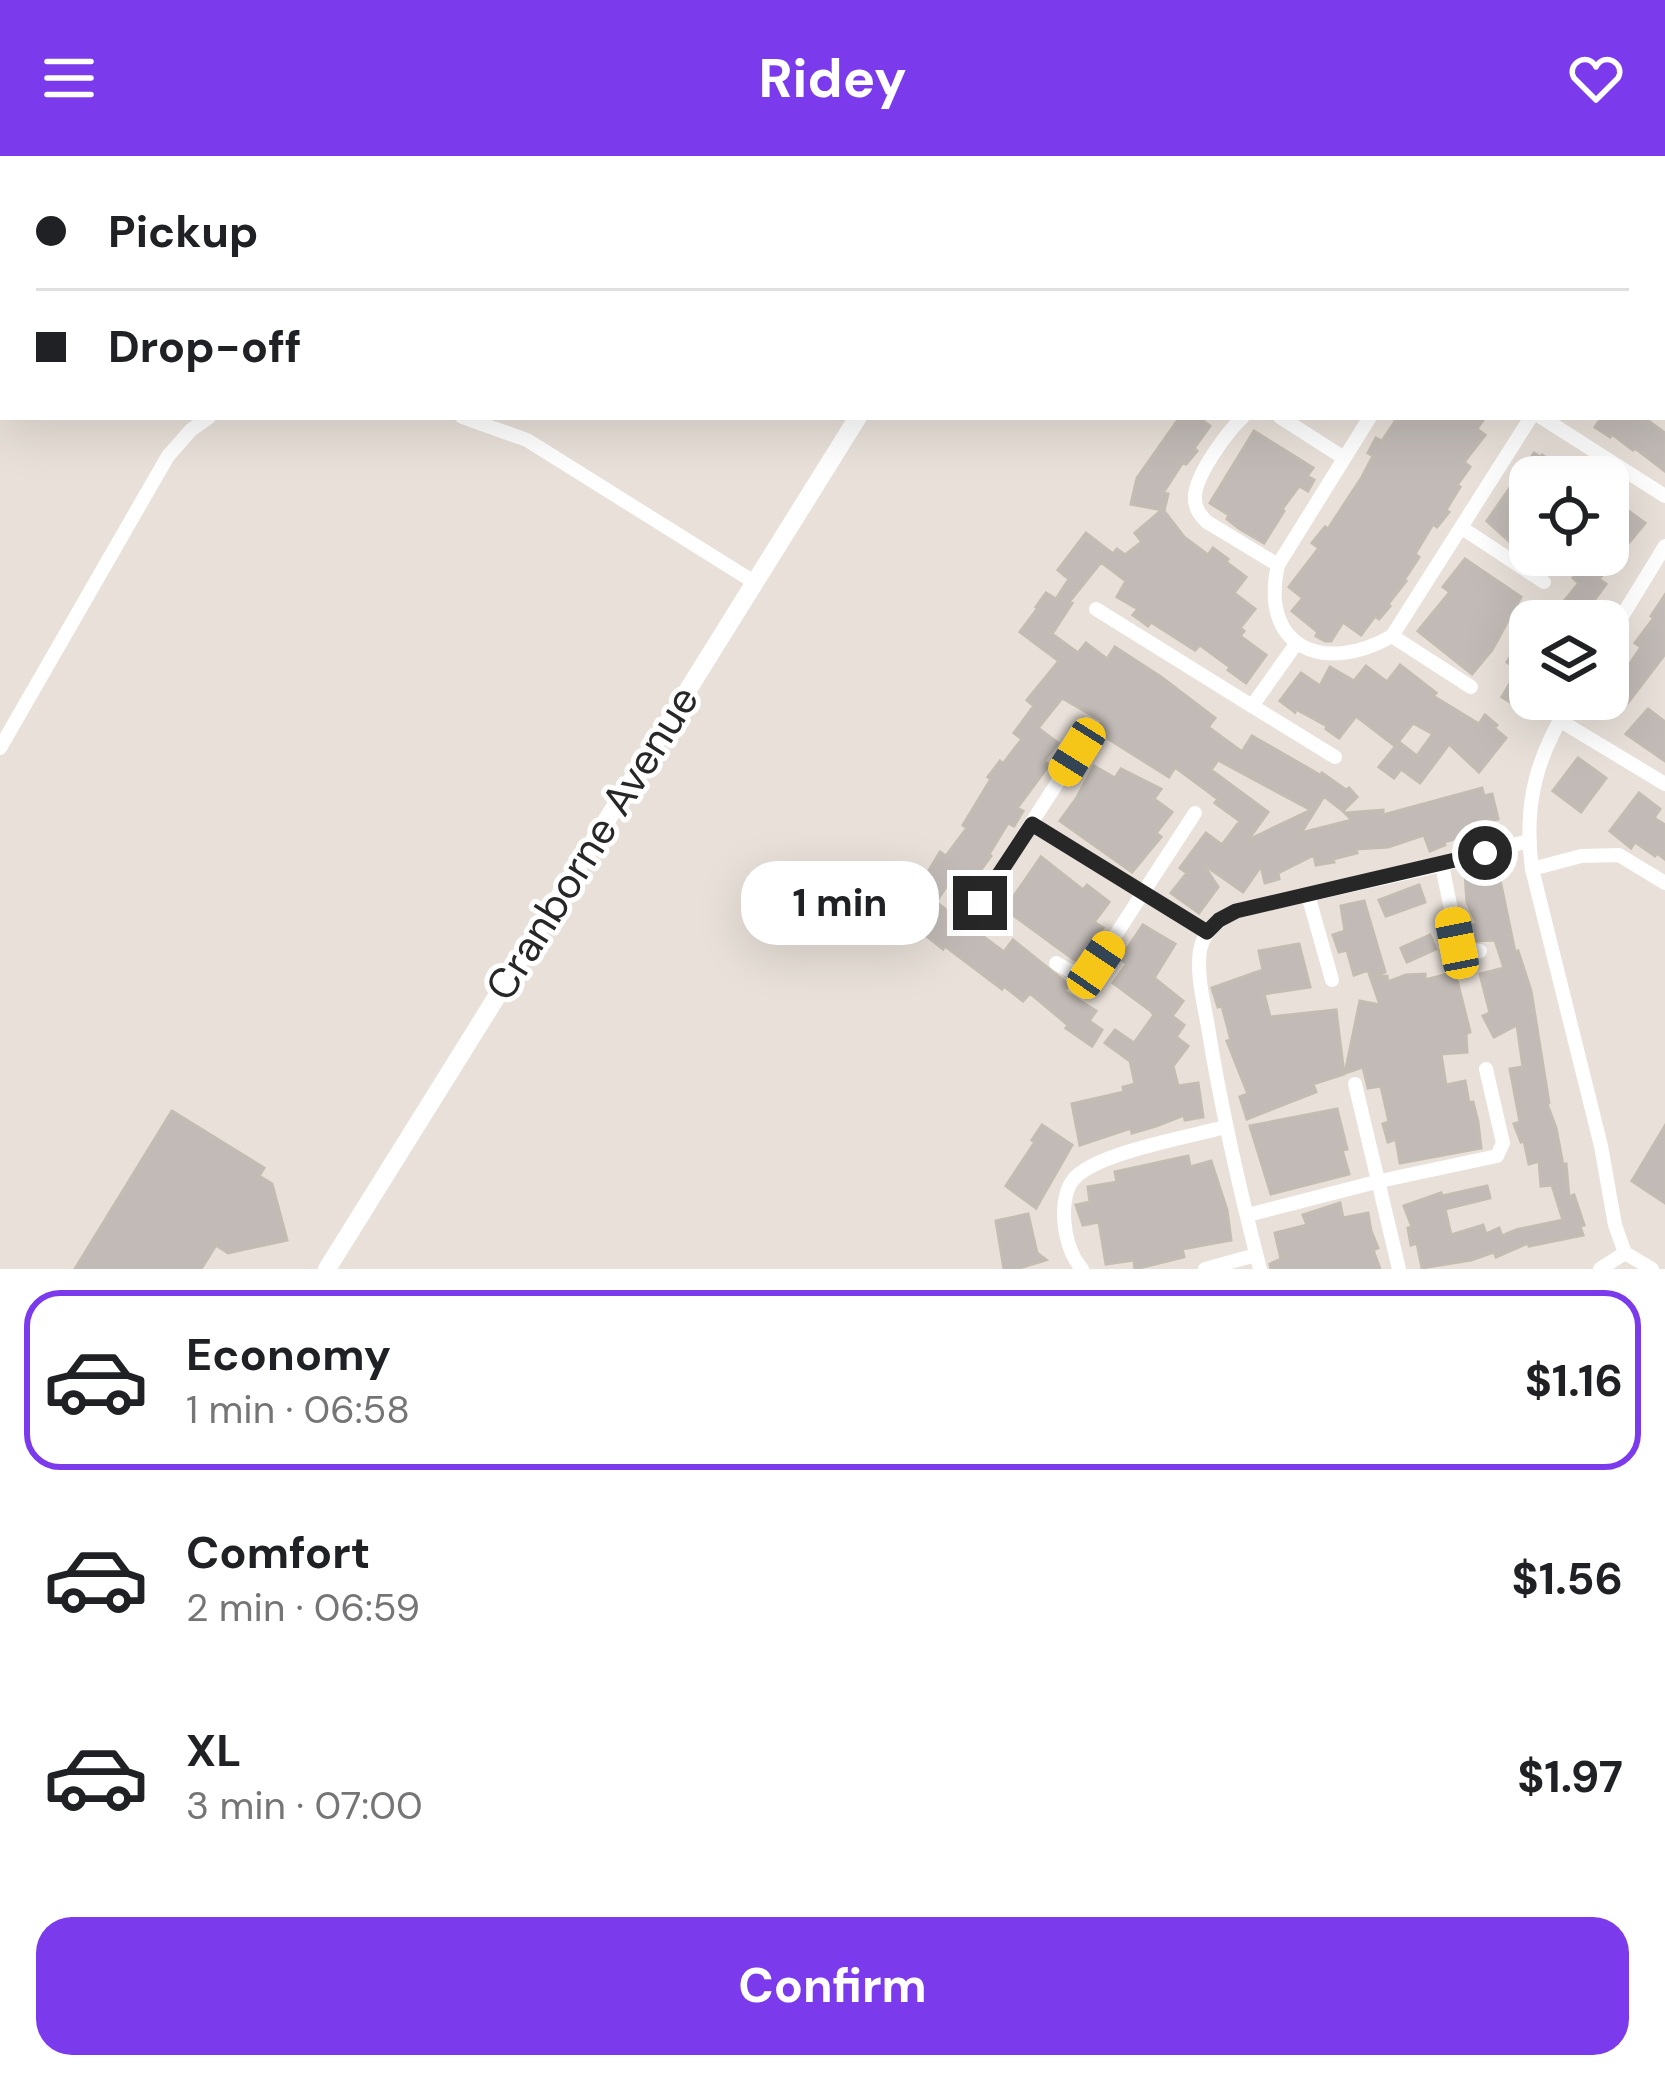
<!DOCTYPE html>
<html lang="en">
<head>
<meta charset="utf-8">
<style>
  body { margin:0; font-family:"DM Sans",sans-serif; background:#f6f6f6; color:#202124; height:100vh; display:flex; flex-direction:column; font-size:45px; white-space:nowrap }
  * { box-sizing:border-box; margin:0 }
  p { font-size:39px; color:#757577 }
  .icon { flex:none; width:66px; height:66px; fill:none; stroke:currentColor; stroke-width:2; stroke-linecap:round; stroke-linejoin:round }
  .map { position:relative; height:1113px; overflow:hidden }
  .panel { display:flex; flex-direction:column; background:#fff; flex:1 }
  .panel>* { flex:none }
  .hud { position:absolute; left:0px; top:0px; width:1665px; height:264px; box-shadow:0 12px 48px #0002; display:grid; align-content:center; height:264px; padding:0 36px; background:#fff }
  .buttons { position:absolute; left:1509px; top:300px; display:grid; gap:24px }
  .buttons a { display:grid; place-items:center; width:120px; height:120px; border-radius:24px; background:#fff; box-shadow:0 12px 48px #0002; font-size:60px }
  .end { position:absolute; width:54px; height:54px; margin:-27px; border:15px solid #272727; background:#fff; box-shadow:0 0 0 6px #fff }
  .from { border-radius:50% }
  .bubble { position:absolute; height:84px; border-radius:36px; background:#fff; box-shadow:0 12px 48px #0002; font-size:39px; font-weight:700; line-height:84px; text-align:center }
  .car { position:absolute; width:36px; height:72px; margin:-36px -18px; border-radius:15px; box-shadow:0 0 9px 3px #0007; background:linear-gradient(#f5c518 24%,#345 0 40%,#f5c518 0 76%,#345 0 86%,#f5c518 0) }
  .hud b { display:flex; align-items:center; gap:42px; height:114px; font-size:45px }
  .hud b+b { border-top:3px solid #e0e0e0 }
  .hud i { width:30px; height:30px; background:#202124 }
  ul { padding:21px 0 0; list-style:none }
  li { display:flex; align-items:center; gap:36px; height:180px; margin:0 24px 18px; padding:0 12px; border:6px solid transparent; border-radius:36px }
  li div { flex:1 }
  li b { display:block; font-size:45px }
  li em { font-style:normal; font-weight:700 }
  li.current { border-color:#7c3aed }
  li>.icon { width:108px; height:108px; stroke-width:1.5 }
  .button { display:flex; gap:24px; margin-top:auto; padding:24px 36px }
  .button a { flex:1; height:138px; border-radius:36px; background:#7c3aed; color:#fff; font-size:48px; font-weight:700; line-height:138px; text-align:center }
  header { display:flex; justify-content:space-between; align-items:center; height:156px; padding:0 36px; background:#7c3aed; color:#fff; font-size:54px; font-weight:700 }
  .map>svg:first-child { display:block }
</style>
</head>
<body>
<header><svg class="icon" aria-label="menu" viewBox="0 0 24 24"><path d="M4 6h16M4 12h16M4 18h16"/></svg>Ridey<svg class="icon" aria-label="heart" viewBox="0 0 24 24"><path d="M12 20l-8-8c-3-5 5-10 8-4 3-6 11-1 8 4z"/></svg></header>
<div class="map">
<svg width="1665" height="1113" viewBox="0 0 1665 1113">
  <rect width="100%" height="100%" fill="#e8e0d9"/>
  <!-- building -->
  <g fill="#c1bab6" stroke="#c3bcb3" stroke-width="3" fill-rule="evenodd">
    <path d="M1180,261H1198L1210,270L1194,292L1197,295L1186,308L1183,306L1163,337L1168,338L1164,355L1184,381L1208,399L1213,392L1228,403L1226,406L1246,421L1234,437L1255,453L1240,472L1244,475L1240,480L1266,499L1246,527L1228,514L1230,511L1200,489L1195,494L1151,466L1148,470L1133,459L1138,453L1117,441L1126,425L1101,406L1069,446L1072,447L1052,478L1078,497L1086,487L1107,503L1115,491L1161,521L1215,562L1208,571L1242,596L1252,580L1320,619L1322,617L1346,634L1349,632L1357,641L1343,655L1324,640L1301,677L1352,664L1345,657L1383,654V659L1482,632L1484,640L1492,638L1498,663L1466,671L1468,679L1444,686L1445,689L1430,695L1424,679L1388,691L1356,693L1357,697L1333,703L1334,706L1316,709L1314,699L1278,717L1279,723L1265,727L1261,710L1243,736L1203,708L1218,731L1199,757L1171,737L1187,717L1180,712L1206,677L1222,689L1240,665L1215,647L1218,643L1175,611L1169,621L1096,575L1102,565L1062,542L1038,572L1058,587L1044,605L1049,609L1017,652L1023,655L1014,670L1008,667L989,698L991,700L977,719L980,721L970,737L950,725L936,746L968,771L972,766L983,775L981,779L1004,796L1013,784L1069,829L1064,835L1096,855L1089,865L1102,874L1092,890L1066,872L1068,869L1030,837L1023,845L1004,830L1002,833L945,790L943,793L918,773L916,775L902,766L906,760L895,752L909,732L916,736L940,696L946,700L967,672L963,669L991,623L988,621L1000,605L1003,608L1022,583L1014,577L1034,550L1027,544L1059,505L1020,476L1038,452L1036,451L1046,437L1056,443L1069,423L1058,414L1086,377L1113,398L1117,393L1125,399L1142,386L1135,377L1162,354L1131,348L1137,322ZM1218,604L1311,654L1248,684L1268,656L1211,614Z"/>
    <polygon points="1398,261 1485,261 1477,273 1485,279 1464,306 1470,311 1457,329 1460,331 1446,354 1449,356 1437,371 1433,368 1415,398 1419,401 1404,424 1406,425 1388,448 1390,450 1379,463 1375,460 1361,479 1343,466 1331,485 1325,485 1316,480 1318,476 1292,455 1303,442 1289,431 1319,392 1312,387 1325,371 1328,373 1362,321 1373,300 1368,297 1376,282 1382,285"/>
    <polygon points="1602,261 1643,261 1665,277 1665,315 1635,292 1633,294 1612,278 1610,281 1595,271"/>
    <polygon points="1254,275 1313,312 1307,320 1314,324 1308,335 1299,330 1282,353 1284,355 1264,387 1240,373 1227,363 1229,359 1210,347"/>
    <polygon points="1534,297 1540,301 1542,299 1573,321 1530,321 1530,380 1519,394 1487,365"/>
    <polygon points="1608,340 1645,367 1599,423 1606,428 1579,465 1548,465 1579,427 1573,422 1591,399 1608,399"/>
    <polygon points="1465,403 1521,441 1492,494 1472,518 1418,475 1450,436 1443,431"/>
    <polygon points="1665,439 1665,498 1620,557 1608,549 1626,525 1621,521 1641,491 1635,487 1654,462 1651,460"/>
    <polygon points="1530,470 1530,542 1523,554 1502,541 1518,514 1507,506"/>
    <polygon points="1400,509 1436,537 1433,540 1479,568 1485,559 1497,569 1494,572 1506,582 1479,616 1449,588 1420,627 1401,613 1394,622 1379,611 1399,586 1417,600 1433,578 1413,567 1395,590 1356,560 1339,582 1326,573 1327,570 1296,553 1295,556 1280,545 1301,517 1320,530 1330,511 1354,525 1366,510 1387,526"/>
    <polygon points="1648,553 1665,566 1665,605 1626,578"/>
    <polygon points="1578,602 1606,622 1581,656 1553,635"/>
    <polygon points="1094,610 1115,622 1121,613 1161,633 1154,643 1172,656 1156,677 1161,681 1132,716 1060,665 1076,643"/>
    <polygon points="1639,637 1660,653 1654,662 1665,669 1665,703 1657,697 1655,700 1635,686 1631,692 1610,675"/>
    <polygon points="1041,701 1083,734 1087,729 1109,746 1094,766 1103,772 1080,806 1073,803 1005,753"/>
    <polygon points="1498,714 1515,796 1518,795 1531,835 1549,947 1547,948 1556,972 1563,1009 1566,1008 1569,1041 1574,1039 1584,1069 1580,1070 1583,1079 1529,1090 1528,1087 1496,1101 1494,1096 1471,1104 1422,1112 1417,1087 1411,1089 1408,1072 1412,1071 1404,1050 1441,1037 1442,1040 1487,1030 1490,1042 1445,1053 1451,1079 1483,1069 1486,1078 1499,1072 1502,1080 1516,1074 1563,1064 1552,1029 1541,1030 1539,1005 1529,1008 1524,985 1521,986 1514,968 1520,966 1510,913 1523,911 1517,869 1494,881 1483,860 1490,857 1480,818 1504,812 1495,784 1473,785 1469,770 1477,768 1467,746 1465,718"/>
    <polygon points="1419,729 1425,746 1386,760 1379,744"/>
    <polygon points="1364,745 1385,816 1374,821 1387,820 1388,826 1406,819 1425,818 1425,824 1455,816 1470,876 1466,878 1467,896 1441,898 1446,929 1465,925 1469,947 1473,946 1478,966 1481,992 1400,1007 1396,983 1388,986 1383,968 1389,966 1381,930 1368,932 1363,911 1345,917 1360,845 1380,849 1368,814 1354,819 1347,794 1339,796 1333,779 1345,775 1341,750"/>
    <polygon points="1143,769 1175,788 1154,822 1183,845 1172,860 1184,869 1176,881 1188,890 1173,910 1178,930 1198,927 1203,961 1185,964 1184,959 1156,970 1132,977 1131,972 1080,989 1072,948 1124,936 1123,931 1135,928 1130,905 1105,887 1115,874 1134,887 1154,859 1151,855 1113,827 1127,808 1120,803"/>
    <polygon points="1430,779 1436,793 1407,806 1401,792"/>
    <polygon points="1299,788 1310,831 1264,838 1270,861 1336,854 1344,918 1313,928 1316,936 1247,963 1240,941 1248,938 1227,885 1231,884 1222,850 1218,851 1212,832 1263,814 1259,795"/>
    <polygon points="1337,953 1347,993 1342,994 1349,1018 1271,1038 1250,970"/>
    <polygon points="172,955 264,1012 259,1020 272,1028 287,1084 228,1097 216,1089 201,1113 75,1113"/>
    <polygon points="1042,969 1072,989 1036,1052 1006,1030 1035,986 1032,984"/>
    <polygon points="1665,970 1665,1047 1632,1025"/>
    <polygon points="1188,1000 1190,1011 1211,1005 1227,1054 1231,1084 1182,1093 1184,1101 1135,1113 1134,1104 1106,1108 1099,1066 1083,1069 1076,1049 1090,1046 1088,1031 1117,1026 1115,1016"/>
    <polygon points="1340,1047 1343,1062 1368,1057 1371,1075 1378,1092 1373,1094 1380,1113 1271,1113 1270,1108 1281,1103 1275,1077 1307,1069 1303,1059"/>
    <polygon points="1028,1058 1037,1097 1046,1104 1016,1113 1004,1113 996,1065"/>
  </g>
  <g fill="none" stroke-linecap="round" stroke-linejoin="round">
    <!-- street -->
    <g stroke="#fff" stroke-width="14">
      <polyline points="402,0 405,3"/>
      <polyline points="751,0 754,3"/>
      <polyline points="1420,0 1421,3"/>
      <polyline points="1639,0 1644,3"/>
      <polyline points="843,3 844,0"/>
      <polyline points="1662,14 1665,16"/>
      <polyline points="1662,170 1665,172"/>
      <polyline points="462,261 527,284 754,426"/>
      <path d="M1243,261C1227,276 1197,317 1195,339C1194,351 1199,358 1207,366L1278,409"/>
      <polyline points="1280,261 1344,302"/>
      <path d="M1370,261L1278,409C1259,494 1326,518 1392,480L1531,261"/>
      <polyline points="1541,261 1665,340"/>
      <polyline points="1462,372 1544,426"/>
      <polyline points="1096,453 1252,550"/>
      <polyline points="1392,480 1471,531"/>
      <polyline points="1608,483 1665,390"/>
      <polyline points="1296,488 1252,550 1335,601"/>
      <path d="M1572,543C1537,600 1523,646 1532,713L1601,990L1615,1069L1625,1097L1652,1113"/>
      <polyline points="1559,564 1665,628"/>
      <polyline points="0,592 168,300 191,274 209,261"/>
      <polyline points="1032,668 1207,776"/>
      <polyline points="1442,709 1459,793 1463,798 1480,795"/>
      <polyline points="1532,713 1581,700 1619,699 1665,727"/>
      <polyline points="1308,739 1332,824"/>
      <polyline points="980,747 1077,596"/>
      <path d="M1056,807C1071,816 1081,823 1096,809L1195,657"/>
      <polyline points="1355,928 1399,1113"/>
      <polyline points="1248,1059 1380,1025 1497,1000 1503,987 1486,913"/>
      <path d="M1082,1113C1069,1098 1065,1080 1064,1060C1064,1048 1065,1034 1073,1024C1094,997 1189,981 1225,971"/>
      <polyline points="1205,1113 1256,1099"/>
      <path d="M1260,1113C1240,1035 1222,957 1209,877C1205,851 1196,821 1200,794C1204,774 1219,764 1236,755L1442,709L1528,685"/>
      <polyline points="1600,1113 1625,1097"/>
    </g>
    <!-- secondary -->
    <g stroke="#fff" stroke-width="18">
      <polyline points="1019,3 1021,0"/>
      <polyline points="327,1113 858,261"/>
    </g>
  </g>
  <g fill="none" stroke-linecap="round" stroke-linejoin="round">
    <!-- route -->
    <polyline stroke="#272727" stroke-width="15" points="980,747 1032,668 1207,776 1219,764 1236,755 1485,697"/>
  </g>
  <g text-anchor="middle" dominant-baseline="central" stroke-width="10" stroke-linejoin="round" paint-order="stroke">
    <!-- street labels -->
    <g font-size="42" fill="#272727" stroke="#fff">
      <text transform="translate(592 687) rotate(-58)">Cranborne Avenue</text>
    </g>
  </g>
</svg>
<div class="buttons">
<a><svg class="icon" aria-label="locate" viewBox="0 0 24 24"><circle cx="12" cy="12" r="6"/><path d="M12 2v4M12 18v4M2 12h4M18 12h4"/></svg></a>
<a><svg class="icon" aria-label="layers" viewBox="0 0 24 24"><path d="M12 4l9 5-9 5-9-5zM3 14l9 5 9-5"/></svg></a>
</div>
<i class="end from" style="left:1485px;top:697px"></i>
<i class="end" style="left:980px;top:747px"></i>
<div class="bubble" style="left:741px;top:705px;width:198px">1 min</div>
<i class="car" style="left:1077px;top:596px;rotate:212deg"></i>
<i class="car" style="left:1457px;top:787px;rotate:349deg"></i>
<i class="car" style="left:1096px;top:809px;rotate:34deg"></i>
<div class="hud">
<b><i class="from"></i>Pickup</b>
<b><i></i>Drop-off</b>
</div>
</div>
<section class="panel">
<ul>
<li class="current"><svg class="icon" aria-label="car" viewBox="0 0 24 24"><path d="M5 17H2v-5l4-1 3-4h7l3 4 3 1v5h-3M9 17h6M6 11h13"/><circle cx="7" cy="17" r="2"/><circle cx="17" cy="17" r="2"/></svg><div><b>Economy</b><p>1 min · 06:58</p></div><em>$1.16</em></li>
<li><svg class="icon" aria-label="car" viewBox="0 0 24 24"><path d="M5 17H2v-5l4-1 3-4h7l3 4 3 1v5h-3M9 17h6M6 11h13"/><circle cx="7" cy="17" r="2"/><circle cx="17" cy="17" r="2"/></svg><div><b>Comfort</b><p>2 min · 06:59</p></div><em>$1.56</em></li>
<li><svg class="icon" aria-label="car" viewBox="0 0 24 24"><path d="M5 17H2v-5l4-1 3-4h7l3 4 3 1v5h-3M9 17h6M6 11h13"/><circle cx="7" cy="17" r="2"/><circle cx="17" cy="17" r="2"/></svg><div><b>XL</b><p>3 min · 07:00</p></div><em>$1.97</em></li>
</ul>
<div class="button"><a>Confirm</a></div>
</section>
</body>
</html>
